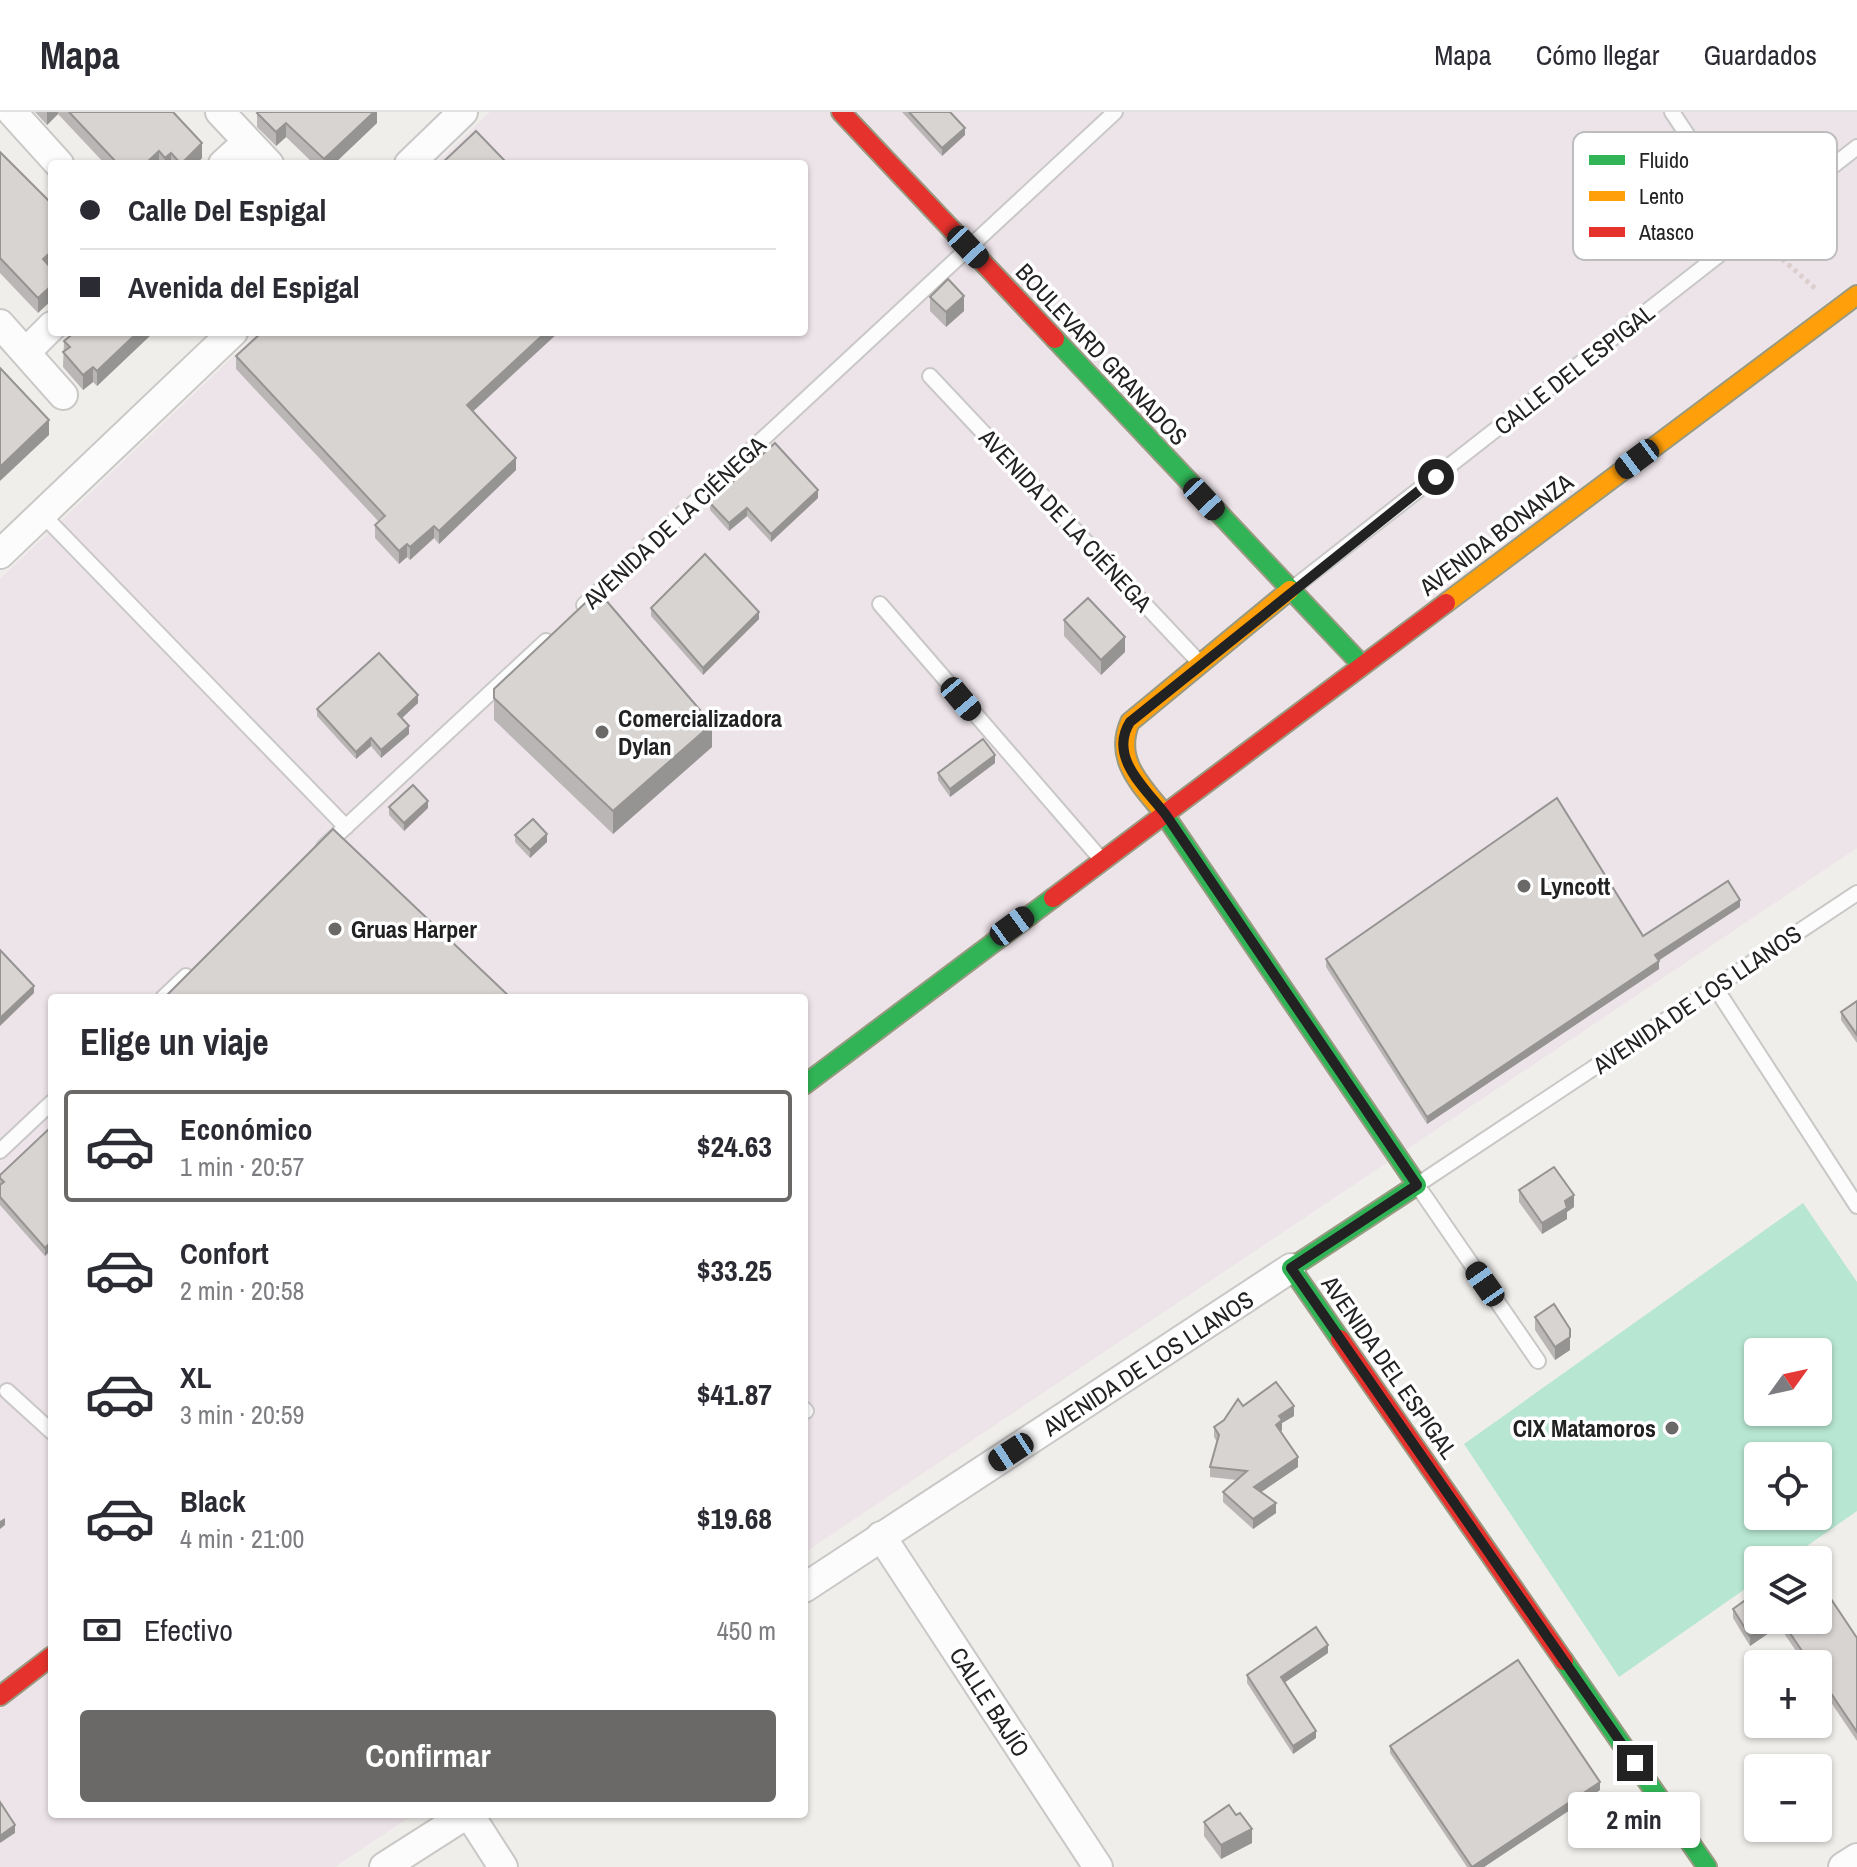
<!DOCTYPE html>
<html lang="es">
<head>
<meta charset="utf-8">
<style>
  body { margin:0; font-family:"Archivo Narrow",sans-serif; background:#f7f7f7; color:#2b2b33; height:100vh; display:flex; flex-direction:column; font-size:30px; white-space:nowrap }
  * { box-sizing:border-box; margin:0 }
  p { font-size:26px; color:#7c7c81 }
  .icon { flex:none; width:44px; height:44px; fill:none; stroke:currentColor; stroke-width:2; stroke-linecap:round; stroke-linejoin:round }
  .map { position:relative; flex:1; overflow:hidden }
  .details { position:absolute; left:48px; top:882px; width:760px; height:824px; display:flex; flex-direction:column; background:#fff; border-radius:8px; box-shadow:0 2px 6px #0004 }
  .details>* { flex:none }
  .banner { position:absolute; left:48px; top:48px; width:760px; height:176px; border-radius:8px; box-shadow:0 2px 6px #0004; display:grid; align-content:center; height:176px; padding:0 32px; background:#fff }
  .needle { width:52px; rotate:57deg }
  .controls { position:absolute; left:1744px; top:1226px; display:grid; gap:16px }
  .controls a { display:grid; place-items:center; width:88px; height:88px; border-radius:8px; background:#fff; box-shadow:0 2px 6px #0004; font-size:40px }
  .end { position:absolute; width:36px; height:36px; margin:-18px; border:10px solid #222; background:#fff; box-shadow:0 0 0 4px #fff }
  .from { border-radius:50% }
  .bubble { position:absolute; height:56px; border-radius:8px; background:#fff; box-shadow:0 2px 6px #0004; font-size:26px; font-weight:700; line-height:56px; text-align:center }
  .car { position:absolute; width:24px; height:48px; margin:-24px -12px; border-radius:10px; box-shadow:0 0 6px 2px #0007; background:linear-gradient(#222 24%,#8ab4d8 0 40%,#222 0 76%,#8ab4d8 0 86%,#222 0) }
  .banner b { display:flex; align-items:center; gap:28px; height:76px; font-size:30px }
  .banner b+b { border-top:2px solid #e1e1e2 }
  .banner i { width:20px; height:20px; background:#2b2b33 }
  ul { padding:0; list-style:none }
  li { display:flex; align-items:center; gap:24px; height:112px; margin:0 16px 12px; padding:0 16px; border:4px solid transparent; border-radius:8px }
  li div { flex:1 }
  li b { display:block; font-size:30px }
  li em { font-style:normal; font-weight:700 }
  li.current { border-color:#6a6968 }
  li>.icon { width:72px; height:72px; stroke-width:1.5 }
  h2 { padding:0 32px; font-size:36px; line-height:96px }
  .pay { display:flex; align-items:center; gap:20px; height:88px; padding:0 32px; font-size:30px }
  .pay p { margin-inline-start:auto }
  .action { display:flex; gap:16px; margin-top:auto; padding:16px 32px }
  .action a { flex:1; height:92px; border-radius:8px; background:#6a6968; color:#fff; font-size:32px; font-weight:700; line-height:92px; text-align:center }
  header { display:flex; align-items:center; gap:48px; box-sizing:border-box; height:112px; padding:0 40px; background:#fff; border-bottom:2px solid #e1e1e2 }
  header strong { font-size:38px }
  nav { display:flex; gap:44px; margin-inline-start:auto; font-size:28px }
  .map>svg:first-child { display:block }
</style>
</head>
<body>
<header>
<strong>Mapa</strong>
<nav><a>Mapa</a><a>Cómo llegar</a><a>Guardados</a></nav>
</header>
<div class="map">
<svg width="1857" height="1755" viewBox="0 0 1857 1755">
  <rect width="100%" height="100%" fill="#f0eeeb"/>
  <!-- industrial -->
  <polygon fill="#ede4e9" points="490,0 1857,0 1857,736 804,1441 804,886 52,886 52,1702 414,1702 335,1755 0,1755 0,467 259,220 804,220 804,52 435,52"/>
  <!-- pitch -->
  <path fill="#b7e6d2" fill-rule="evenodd" d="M1803,1091L1857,1170V1399L1787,1448H1758V1468L1619,1565L1464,1332ZM1758,1240H1818V1300H1758ZM1758,1344H1818V1404H1758Z"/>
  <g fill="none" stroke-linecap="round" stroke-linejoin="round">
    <!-- lane casing -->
    <g stroke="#c9c8c7" stroke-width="18">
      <g id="lane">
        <polyline points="1672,0 1751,119"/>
        <polyline points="930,264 1198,549"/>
        <polyline points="42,402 346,715"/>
        <polyline points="1293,476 1857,35"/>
        <polyline points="880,492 1100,746"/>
        <polyline points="584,493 1115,0"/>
        <polyline points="324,735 546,529"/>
        <polyline points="1715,875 1857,1094"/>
        <polyline points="163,886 186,864"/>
        <polyline points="0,1039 52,990"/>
        <polyline points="1538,1249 1417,1073 1857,781"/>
        <polyline points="7,1279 52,1320"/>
        <polyline points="804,1297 806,1299"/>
      </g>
    </g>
    <!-- street casing -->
    <g stroke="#c9c8c7" stroke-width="32">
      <g id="street">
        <polyline points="12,0 59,52"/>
        <polyline points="220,0 269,52"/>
        <polyline points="223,52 247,30"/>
        <polyline points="409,52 463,0"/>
        <polyline points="0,212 63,283"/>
        <polyline points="26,240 52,214"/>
        <polyline points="0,442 233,220"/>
        <polyline points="881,1424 1098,1755"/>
        <polyline points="804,1476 1291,1156"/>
        <polyline points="469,1702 503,1755"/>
        <polyline points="384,1755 467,1702"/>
        <polyline points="1843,1755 1857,1746"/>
      </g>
    </g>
    <!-- fast casing -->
    <g stroke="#999a82" stroke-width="22">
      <g id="fast">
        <polyline points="1055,227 1361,552"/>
        <polyline points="1162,699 1417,1073 1291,1156 1340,1227"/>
        <polyline points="804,973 1053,786"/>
        <polyline points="1564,1549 1707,1755"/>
      </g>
    </g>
    <!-- slow casing -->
    <g stroke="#999a82" stroke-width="22">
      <g id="slow">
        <polyline points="1446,491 1857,183"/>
        <path d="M1162,699C1140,672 1114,647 1130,610L1290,478"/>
      </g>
    </g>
    <!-- jam casing -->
    <g stroke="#999a82" stroke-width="22">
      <g id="jam">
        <polyline points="841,0 1055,227"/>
        <polyline points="1053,786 1446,491"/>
        <polyline points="1340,1227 1564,1549"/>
        <polyline points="0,1584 52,1544"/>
      </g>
    </g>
    <!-- path -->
    <polyline stroke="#dccecd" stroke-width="5" stroke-dasharray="4 4" stroke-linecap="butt" points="1764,131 1816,177"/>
    <!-- lane -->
    <use href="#lane" stroke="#fdfcfc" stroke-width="14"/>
    <!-- street -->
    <use href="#street" stroke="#fdfcfc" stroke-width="28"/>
    <!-- fast -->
    <use href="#fast" stroke="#30b455" stroke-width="18"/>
    <!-- slow -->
    <use href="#slow" stroke="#ff9f0a" stroke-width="18"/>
    <!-- jam -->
    <use href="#jam" stroke="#e5322d" stroke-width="18"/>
  </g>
  <!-- wall -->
  <g fill="#b9b6b5">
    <polygon points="35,0 173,0 202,46 196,52 105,52 58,2 47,13"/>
    <polygon points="377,0 377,11 334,52 314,52 286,25 276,34 257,15 257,1"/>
    <polygon points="902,0 950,0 965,23 942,44"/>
    <polygon points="0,40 50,155 38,201 0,161"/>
    <polygon points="930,185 964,199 946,215 930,199"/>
    <polygon points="154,220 97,274 93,270 83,278 63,255 64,229"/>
    <polygon points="236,244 473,300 516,358 439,432 434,426 410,448 407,445 399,452 375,426 375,413 379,410 236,257"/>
    <polygon points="818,386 771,430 747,404 729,419 710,398 710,391"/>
    <polygon points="651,496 759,507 703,563 651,504"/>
    <polygon points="1064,508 1125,540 1101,563 1064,524"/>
    <polygon points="494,577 712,635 613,722 494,608"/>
    <polygon points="418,591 401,606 409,622 381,646 371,634 356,647 317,604 317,597"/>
    <polygon points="995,651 950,685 938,668 938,661"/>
    <polygon points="389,695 428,696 404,719 389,703"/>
    <polygon points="515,723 547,730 530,746 515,730"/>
    <polygon points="1740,795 1658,848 1659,857 1427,1012 1326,855 1326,847 1643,824"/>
    <polygon points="1857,889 1857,931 1841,908 1841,900"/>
    <polygon points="52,1014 52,1137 45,1144 0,1093 0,1063"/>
    <polygon points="1519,1078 1574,1095 1567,1100 1567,1107 1542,1122 1519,1090"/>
    <polygon points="1535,1205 1570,1238 1555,1248 1535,1218"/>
    <polygon points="1243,1294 1294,1304 1282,1311 1282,1318 1281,1320 1298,1355 1261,1380 1276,1401 1253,1417 1223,1390 1223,1380 1237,1368 1210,1365 1210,1355 1217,1330 1214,1325 1214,1315"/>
    <polygon points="1818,1455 1829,1480 1827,1482 1857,1526 1857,1629 1818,1571 1818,1552 1805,1552 1779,1514 1750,1534 1733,1506 1733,1497 1758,1508 1818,1508"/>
    <polygon points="1328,1541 1285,1570 1316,1626 1293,1642 1247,1571 1247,1563"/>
    <polygon points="1390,1634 1600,1678 1484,1755 1467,1755 1390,1641"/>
    <polygon points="1236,1703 1252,1731 1221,1747 1204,1724 1204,1710"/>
  </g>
  <!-- shaded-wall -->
  <g fill="#969493">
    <polygon points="47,0 58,0 58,2 47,13"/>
    <polygon points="374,0 377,0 377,11 334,52 324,52 324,47"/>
    <polygon points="286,11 286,25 276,34 276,20"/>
    <polygon points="965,16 965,23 942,44 942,36"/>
    <polygon points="202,31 202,46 196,52 181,52"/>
    <polygon points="159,39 159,52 145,52"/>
    <polygon points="171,41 171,52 165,52 165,46"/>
    <polygon points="52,139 52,154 43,162 43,147"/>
    <polygon points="52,173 52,188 38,201 38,186"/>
    <polygon points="964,184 964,199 946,215 946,200"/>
    <polygon points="138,220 154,220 97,274 97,259"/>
    <polygon points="546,220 559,220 467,305 467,293"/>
    <polygon points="93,255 93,270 83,278 83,263"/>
    <polygon points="49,308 49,323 0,369 0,355"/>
    <polygon points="516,346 516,358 439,432 439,419"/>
    <polygon points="818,378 818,386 771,430 771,422"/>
    <polygon points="747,396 747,404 729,419 729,411"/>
    <polygon points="434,414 434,426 410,448 410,435"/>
    <polygon points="407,432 407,445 399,452 399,439"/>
    <polygon points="759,500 759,507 703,563 703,556"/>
    <polygon points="1125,525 1125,540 1101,563 1101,548"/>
    <polygon points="418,583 418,591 398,610 398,602"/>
    <polygon points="712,612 712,635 613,722 613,699"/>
    <polygon points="409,614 409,622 381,646 381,638"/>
    <polygon points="371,626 371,634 356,647 356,640"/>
    <polygon points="995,643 995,651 950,685 950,677"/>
    <polygon points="428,689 428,696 404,719 404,711"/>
    <polygon points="547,722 547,730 530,746 530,738"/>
    <polygon points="1740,788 1740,795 1655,851 1655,843"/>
    <polygon points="1659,849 1659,857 1427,1012 1427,1005"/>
    <polygon points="34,874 34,881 0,914 0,906"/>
    <polygon points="1574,1083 1574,1095 1567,1100 1567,1107 1542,1122 1542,1111 1565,1089"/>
    <polygon points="52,1129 52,1137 45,1144 45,1136"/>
    <polygon points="1570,1225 1570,1238 1555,1248 1555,1235"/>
    <polygon points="1294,1294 1294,1304 1282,1311 1282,1318 1276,1323 1276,1313 1279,1304"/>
    <polygon points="1298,1345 1298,1355 1254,1385 1254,1375"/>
    <polygon points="1276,1391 1276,1401 1253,1417 1253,1407"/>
    <polygon points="5,1406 5,1413 0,1417 0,1409"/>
    <polygon points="1829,1471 1829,1480 1823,1484 1823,1475"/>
    <polygon points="1775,1508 1779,1508 1779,1514 1750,1534 1750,1524"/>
    <polygon points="1328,1533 1328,1541 1281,1573 1281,1565"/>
    <polygon points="1316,1619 1316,1626 1293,1642 1293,1634"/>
    <polygon points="1600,1670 1600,1678 1484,1755 1472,1755"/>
    <polygon points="15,1713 15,1721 0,1731 0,1724"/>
    <polygon points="1252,1717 1252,1731 1221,1747 1221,1733"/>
  </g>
  <!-- building -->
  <g fill="#d7d4d2" stroke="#969493" stroke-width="2">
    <polygon points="69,0 173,0 202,31 181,52 171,41 165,46 159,39 145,52 118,52"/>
    <polygon points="258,0 374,0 324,47 286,11 276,20 257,1"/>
    <polygon points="909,0 950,0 965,16 942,36"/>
    <polygon points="476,19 508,52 441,52"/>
    <polygon points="0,40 52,92 52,139 43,147 52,157 52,173 38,186 0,146"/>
    <polygon points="948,167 964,184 946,200 930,185"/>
    <polygon points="75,220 138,220 97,259 93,255 83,263 63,240 70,235 64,229"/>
    <polygon points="262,220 546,220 467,293 516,346 439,419 434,414 410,435 407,432 399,439 375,413 385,404 236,244"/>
    <polygon points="0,256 49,308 0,355"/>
    <polygon points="775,331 818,378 771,422 747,396 729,411 710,391"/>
    <polygon points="705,442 759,500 703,556 651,496"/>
    <polygon points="598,479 712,612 613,699 494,586 494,577"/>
    <polygon points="1088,486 1125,525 1101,548 1064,508"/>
    <polygon points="379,541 418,583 398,602 409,614 381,638 371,626 356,640 317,597"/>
    <polygon points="983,627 995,643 950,677 938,661"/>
    <polygon points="413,673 428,689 404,711 389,695"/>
    <polygon points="1557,686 1643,824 1728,769 1740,788 1655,843 1659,849 1427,1005 1326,847"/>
    <polygon points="533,707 547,722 530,738 515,723"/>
    <polygon points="333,717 511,886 164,886"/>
    <polygon points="0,838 34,874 0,906"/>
    <polygon points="1857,889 1857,923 1841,900"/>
    <polygon points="52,1014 52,1129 45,1136 0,1085 0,1073 4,1070 0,1066 0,1063"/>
    <polygon points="1554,1055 1574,1083 1565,1089 1567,1096 1542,1111 1519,1078"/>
    <polygon points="1554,1192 1570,1217 1570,1225 1555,1235 1535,1205"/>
    <polygon points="1276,1270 1294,1294 1279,1304 1282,1308 1276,1313 1298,1345 1254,1375 1276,1391 1253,1407 1223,1380 1247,1359 1210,1355 1219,1323 1214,1315 1224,1308 1238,1287 1243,1294"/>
    <polygon points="1818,1455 1829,1471 1823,1475 1857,1526 1857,1620 1818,1562 1818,1552 1811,1552 1781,1508 1818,1508"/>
    <polygon points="1758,1479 1758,1508 1775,1508 1750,1524 1733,1497"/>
    <polygon points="1316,1515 1328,1533 1281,1565 1316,1619 1293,1634 1247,1563"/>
    <polygon points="1518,1548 1600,1670 1472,1755 1390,1634"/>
    <polygon points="0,1690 15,1713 0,1724"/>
    <polygon points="1229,1693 1236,1703 1240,1701 1252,1717 1221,1733 1204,1710"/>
  </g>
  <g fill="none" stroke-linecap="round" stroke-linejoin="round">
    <!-- route -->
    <path stroke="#222" stroke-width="10" d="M1436,365L1130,610C1108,645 1145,676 1166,703L1417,1073L1291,1156L1635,1651"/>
  </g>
  <!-- markers -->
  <g fill="#6a6968" stroke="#fff" stroke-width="3">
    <circle cx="602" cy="620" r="8"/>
    <circle cx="1524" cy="774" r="8"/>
    <circle cx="335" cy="817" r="8"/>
    <circle cx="1672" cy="1316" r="8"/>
  </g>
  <g text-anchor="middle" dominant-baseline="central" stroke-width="7" stroke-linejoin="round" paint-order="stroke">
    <!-- street labels -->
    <g font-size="24" fill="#222" stroke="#fff">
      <text transform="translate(1102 242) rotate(47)">BOULEVARD GRANADOS</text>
      <text transform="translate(1574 257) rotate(-38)">CALLE DEL ESPIGAL</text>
      <text transform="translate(1066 408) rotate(47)">AVENIDA DE LA CIÉNEGA</text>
      <text transform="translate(674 410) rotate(-43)">AVENIDA DE LA CIÉNEGA</text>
      <text transform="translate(1496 422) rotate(-37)">AVENIDA BONANZA</text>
      <text transform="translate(1697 887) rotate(-34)">AVENIDA DE LOS LLANOS</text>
      <text transform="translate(1148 1251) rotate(-33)">AVENIDA DE LOS LLANOS</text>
      <text transform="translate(1390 1255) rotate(55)">AVENIDA DEL ESPIGAL</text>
      <text transform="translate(990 1590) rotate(57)">CALLE BAJÍO</text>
    </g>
    <!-- poi labels -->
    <g font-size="24" font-weight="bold" fill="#222" stroke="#fff" text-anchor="start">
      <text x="618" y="606">Comercializadora<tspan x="618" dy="28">Dylan</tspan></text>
      <text x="1540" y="774">Lyncott</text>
      <text x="351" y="817">Gruas Harper</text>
      <text x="1656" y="1316" text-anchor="end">CIX Matamoros</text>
    </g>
  </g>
  <!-- legend -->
  <rect x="1573" y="20" width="264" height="128" rx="12" fill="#fff" stroke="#bdbdbd" stroke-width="2"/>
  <rect x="1589" y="43" width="36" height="10" fill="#30b455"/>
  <rect x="1589" y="79" width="36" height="10" fill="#ff9f0a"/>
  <rect x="1589" y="115" width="36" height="10" fill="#e5322d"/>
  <g font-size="22" fill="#222">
    <text x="1639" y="56">Fluido</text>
    <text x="1639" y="92">Lento</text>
    <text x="1639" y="128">Atasco</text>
  </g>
</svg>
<div class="controls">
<a><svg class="needle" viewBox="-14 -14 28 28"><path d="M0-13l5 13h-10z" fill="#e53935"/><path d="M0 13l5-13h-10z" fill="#7c7c81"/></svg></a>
<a><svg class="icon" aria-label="locate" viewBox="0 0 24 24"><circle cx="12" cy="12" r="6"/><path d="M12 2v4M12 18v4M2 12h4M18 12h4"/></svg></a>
<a><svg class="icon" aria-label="layers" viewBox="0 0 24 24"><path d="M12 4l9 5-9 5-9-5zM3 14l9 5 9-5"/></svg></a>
<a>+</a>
<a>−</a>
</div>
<i class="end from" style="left:1436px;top:365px"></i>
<i class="end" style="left:1635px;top:1651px"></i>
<div class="bubble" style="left:1568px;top:1680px;width:132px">2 min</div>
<i class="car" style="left:968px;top:135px;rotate:137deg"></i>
<i class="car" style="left:1637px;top:347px;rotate:233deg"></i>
<i class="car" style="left:1204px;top:387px;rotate:137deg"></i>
<i class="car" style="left:961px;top:587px;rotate:140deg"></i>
<i class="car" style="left:1012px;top:814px;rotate:54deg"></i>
<i class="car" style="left:1485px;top:1172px;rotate:325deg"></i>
<i class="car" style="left:1011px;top:1340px;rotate:237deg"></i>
<div class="banner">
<b><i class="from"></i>Calle Del Espigal</b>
<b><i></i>Avenida del Espigal</b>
</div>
<section class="details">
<h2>Elige un viaje</h2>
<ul>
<li class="current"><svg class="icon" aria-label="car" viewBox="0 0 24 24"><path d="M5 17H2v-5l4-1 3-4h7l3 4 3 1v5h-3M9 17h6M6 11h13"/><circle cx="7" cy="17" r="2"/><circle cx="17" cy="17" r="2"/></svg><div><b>Económico</b><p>1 min · 20:57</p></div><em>$24.63</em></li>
<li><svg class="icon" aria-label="car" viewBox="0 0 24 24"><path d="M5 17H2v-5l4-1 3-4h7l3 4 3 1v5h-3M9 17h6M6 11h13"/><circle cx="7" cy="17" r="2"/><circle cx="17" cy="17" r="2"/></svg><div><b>Confort</b><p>2 min · 20:58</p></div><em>$33.25</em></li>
<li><svg class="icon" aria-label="car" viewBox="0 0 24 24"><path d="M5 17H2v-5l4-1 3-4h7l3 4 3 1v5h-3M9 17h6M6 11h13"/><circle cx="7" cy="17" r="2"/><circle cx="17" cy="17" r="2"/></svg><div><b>XL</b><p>3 min · 20:59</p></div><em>$41.87</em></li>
<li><svg class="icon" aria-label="car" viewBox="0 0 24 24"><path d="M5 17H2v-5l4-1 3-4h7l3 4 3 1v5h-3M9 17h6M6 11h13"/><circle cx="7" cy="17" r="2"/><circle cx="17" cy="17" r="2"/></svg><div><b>Black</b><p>4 min · 21:00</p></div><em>$19.68</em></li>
</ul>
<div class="pay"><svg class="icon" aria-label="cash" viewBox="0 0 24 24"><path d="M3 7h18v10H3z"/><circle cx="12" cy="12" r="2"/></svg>Efectivo<p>450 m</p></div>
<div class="action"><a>Confirmar</a></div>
</section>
</div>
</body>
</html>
